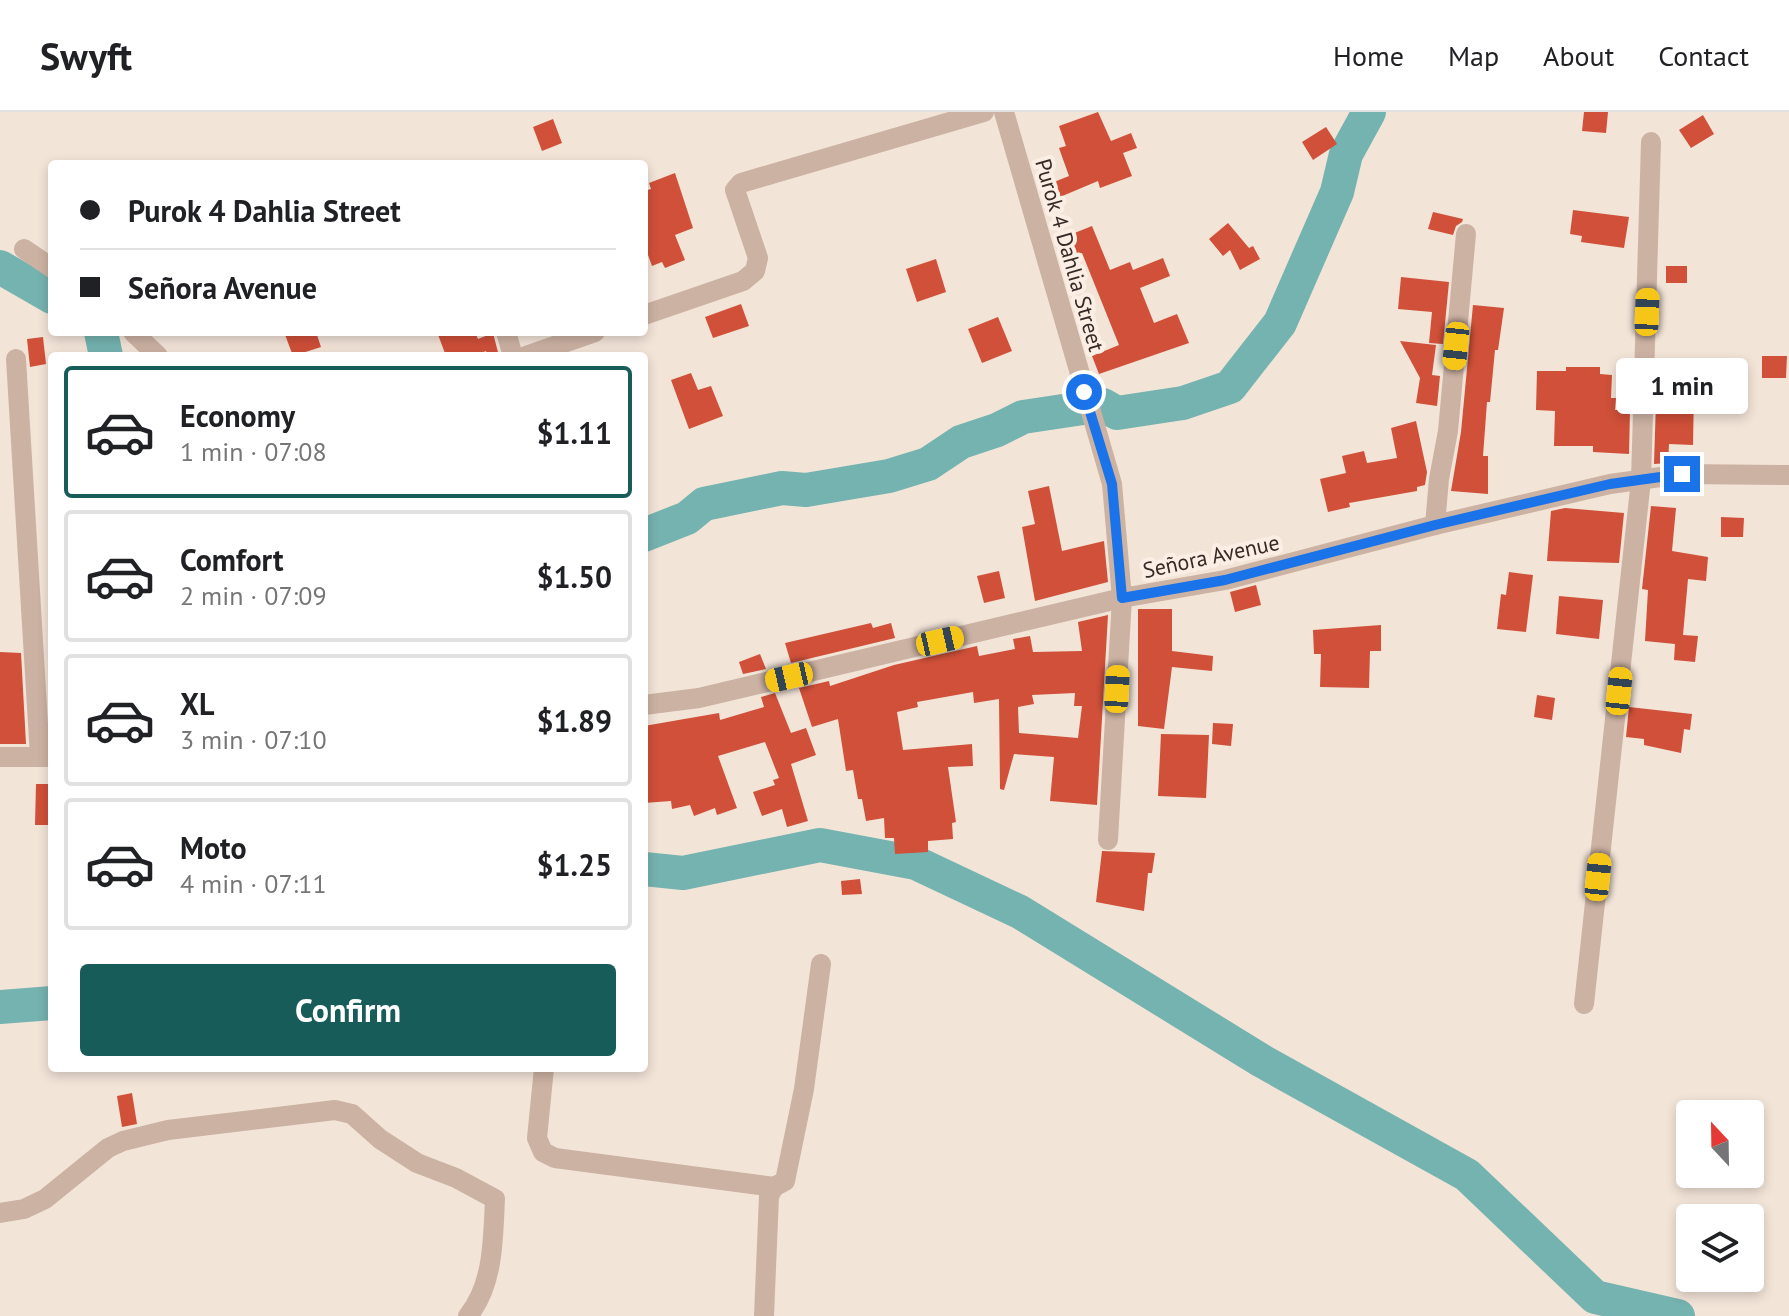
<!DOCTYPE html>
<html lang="en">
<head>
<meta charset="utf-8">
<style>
  body { margin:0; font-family:"PT Sans",sans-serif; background:#f2f2f2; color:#202124; height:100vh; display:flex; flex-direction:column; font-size:30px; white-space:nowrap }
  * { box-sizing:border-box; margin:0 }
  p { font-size:26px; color:#757577 }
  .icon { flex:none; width:44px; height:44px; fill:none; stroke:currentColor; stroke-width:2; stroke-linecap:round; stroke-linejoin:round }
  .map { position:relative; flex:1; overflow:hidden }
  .panel { position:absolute; left:48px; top:240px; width:600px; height:720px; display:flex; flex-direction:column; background:#fff; border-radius:8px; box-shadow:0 4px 12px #0003 }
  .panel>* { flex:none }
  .top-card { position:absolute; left:48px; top:48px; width:600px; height:176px; border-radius:8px; box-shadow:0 4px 12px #0003; display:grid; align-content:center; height:176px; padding:0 32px; background:#fff }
  .needle { width:52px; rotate:338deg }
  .buttons { position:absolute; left:1676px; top:988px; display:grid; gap:16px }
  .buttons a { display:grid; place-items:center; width:88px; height:88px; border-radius:8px; background:#fff; box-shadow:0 4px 12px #0003; font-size:40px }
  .end { position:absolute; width:36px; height:36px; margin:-18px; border:10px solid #1a73e8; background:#fff; box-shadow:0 0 0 4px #fff }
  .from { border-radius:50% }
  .bubble { position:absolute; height:56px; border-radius:8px; background:#fff; box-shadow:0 4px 12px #0003; font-size:26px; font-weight:700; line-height:56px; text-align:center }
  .car { position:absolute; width:24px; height:48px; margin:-24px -12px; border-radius:10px; box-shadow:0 0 6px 2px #0007; background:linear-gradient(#f5c518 24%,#345 0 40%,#f5c518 0 76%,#345 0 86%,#f5c518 0) }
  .top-card b { display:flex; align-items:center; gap:28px; height:76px; font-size:30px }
  .top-card b+b { border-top:2px solid #e0e0e0 }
  .top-card i { width:20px; height:20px; background:#202124 }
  ul { padding:14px 0 0; list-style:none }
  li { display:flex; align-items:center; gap:24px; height:132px; margin:0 16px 12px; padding:0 16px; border:4px solid #e0e0e0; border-radius:8px }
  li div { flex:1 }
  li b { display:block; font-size:30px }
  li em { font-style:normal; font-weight:700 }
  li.active { border-color:#185c5a }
  li>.icon { width:72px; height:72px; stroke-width:1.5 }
  .primary-button { display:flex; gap:16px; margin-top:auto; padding:16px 32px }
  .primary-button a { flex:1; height:92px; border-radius:8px; background:#185c5a; color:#fff; font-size:32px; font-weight:700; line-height:92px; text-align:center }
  header { display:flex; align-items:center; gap:48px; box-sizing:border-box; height:112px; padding:0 40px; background:#fff; border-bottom:2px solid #e0e0e0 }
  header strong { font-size:38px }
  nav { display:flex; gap:44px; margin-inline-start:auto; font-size:28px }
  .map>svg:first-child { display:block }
</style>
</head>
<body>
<header>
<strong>Swyft</strong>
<nav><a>Home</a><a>Map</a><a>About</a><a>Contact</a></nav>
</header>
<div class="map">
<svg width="1789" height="1204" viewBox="0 0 1789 1204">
  <rect width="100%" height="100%" fill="#f3e4d8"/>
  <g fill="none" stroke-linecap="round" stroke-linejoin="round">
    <!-- river -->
    <g stroke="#75b3b0" stroke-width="34">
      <polyline points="0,155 52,185"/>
      <polyline points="101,220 106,244"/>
      <polyline points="644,423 687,406 704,392 782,376 806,378 889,364 928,352 961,330 997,318 1023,305 1103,293 1117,301 1183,291 1230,275 1280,211 1337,80 1346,42 1369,0"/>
      <polyline points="644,757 683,761 820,733 916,751 1020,800 1262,949 1467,1063 1595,1185 1678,1204"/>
      <polyline points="0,895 52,891"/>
    </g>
  </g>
  <!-- building -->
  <g fill="#d05039" fill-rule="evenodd">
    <polygon points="1098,0 1111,29 1131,21 1137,36 1123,41 1132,64 1100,76 1098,69 1060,85 1054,70 1069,64 1059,36 1066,34 1059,14"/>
    <polygon points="1584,0 1608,0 1606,21 1582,19"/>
    <polygon points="1703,3 1714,22 1691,36 1679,18"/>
    <polygon points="553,7 562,31 542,39 533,15"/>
    <polygon points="1326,15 1337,32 1313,48 1302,30"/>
    <polygon points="675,61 693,116 675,123 685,148 665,156 662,150 652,154 644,132 644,79 651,77 649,71"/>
    <polygon points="1573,98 1629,105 1624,136 1581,130 1582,124 1570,122"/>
    <polygon points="1433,100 1463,107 1462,110 1456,114 1453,123 1428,117"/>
    <polygon points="1228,111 1249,136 1253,134 1260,147 1240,158 1230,138 1223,144 1209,127"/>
    <polygon points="1092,114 1110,158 1130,150 1133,158 1163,146 1170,164 1140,176 1154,211 1177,202 1189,231 1099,262 1092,244 1119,233 1082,141 1069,145 1062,126"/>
    <polygon points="936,147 946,180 917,190 906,157"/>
    <rect x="1666" y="154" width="21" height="17"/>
    <polygon points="1401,165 1449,170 1443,232 1429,231 1432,200 1398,197"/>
    <polygon points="741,192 749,214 713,226 705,205"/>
    <polygon points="1473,193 1504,196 1498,238 1495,238 1490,290 1487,290 1483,344 1488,344 1488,382 1451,379 1461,320"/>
    <polygon points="998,205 1012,239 982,251 968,217"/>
    <polygon points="284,220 316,220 321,235 293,244"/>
    <polygon points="437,220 475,220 478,227 493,221 499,244 487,244 486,239 473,244 446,244"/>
    <polygon points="43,225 46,252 30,255 27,227"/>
    <polygon points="1400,229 1436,233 1432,263 1440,264 1437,294 1416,291 1420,266"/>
    <polygon points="1762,244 1787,244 1786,266 1762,266"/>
    <polygon points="1566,255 1600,255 1600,262 1612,263 1611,286 1616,286 1615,298 1630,298 1629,342 1593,340 1593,334 1554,334 1555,299 1536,298 1537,259 1566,259"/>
    <polygon points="691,261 698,278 711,274 723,304 689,317 671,268"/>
    <polygon points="1675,280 1694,280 1693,333 1669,332 1668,351 1654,352 1656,290 1674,290"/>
    <polygon points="1416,309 1427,360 1425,373 1417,375 1417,379 1349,391 1350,395 1328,400 1320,367 1346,361 1342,344 1364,339 1367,351 1397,346 1391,316"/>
    <polygon points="1049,374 1062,439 1104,429 1108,470 1035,489 1022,415 1035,412 1028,379"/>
    <polygon points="1651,394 1676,396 1672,439 1708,445 1706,469 1688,467 1683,523 1698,524 1695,550 1674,548 1675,532 1645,529 1648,478 1642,477"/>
    <polygon points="1565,396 1624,401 1619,451 1547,449 1551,399"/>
    <polygon points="1721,405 1744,406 1743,425 1721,425"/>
    <polygon points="999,459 1005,486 984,491 977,464"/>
    <polygon points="1509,460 1533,463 1526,520 1497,517 1501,482 1506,483"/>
    <polygon points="1256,473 1261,493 1235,500 1230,480"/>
    <polygon points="1559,484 1603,488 1599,527 1556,522"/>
    <polygon points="1138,497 1172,497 1172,539 1213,544 1212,559 1172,555 1164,617 1138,614"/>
    <path d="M1108,503L1097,693L1050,689L1054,645L1014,642L1004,678L1000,677L999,587L974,591L973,580L917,590L918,595L897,600L903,638L972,632L973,654L948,655L956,710L952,711L953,727L928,729V740L895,742L894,726H885L884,706L866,709L862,687H858L853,658L846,659L838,607L812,615L799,576L829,569L830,574L894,553L977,534L979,544L1015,537L1013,527L1030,524L1033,540L1082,539L1078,510ZM1075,581L1074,594H1082L1078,626L1019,621L1018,595L1034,592L1032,583Z"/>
    <polygon points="871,511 873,516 891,511 895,526 791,551 785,531"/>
    <polygon points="1381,513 1381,539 1370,539 1369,576 1320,575 1321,542 1314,542 1313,518"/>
    <polygon points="0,540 21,541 26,632 0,632"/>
    <polygon points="760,542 766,557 743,562 739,550"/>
    <polygon points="775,581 791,621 806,616 816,643 791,652 808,709 787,715 782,697 762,704 753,680 775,673 773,668 779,666 765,630 718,644 737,696 717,703 715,696 694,704 690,693 672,697 671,689 644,691 644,614 719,601 720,608 764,595 761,585"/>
    <polygon points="1537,583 1555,586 1552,608 1534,605"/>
    <polygon points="1629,595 1692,602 1690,618 1684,617 1681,641 1644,633 1644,627 1626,625"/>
    <polygon points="1213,611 1233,612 1231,634 1212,632"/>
    <polygon points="1161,622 1209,623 1206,686 1158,684"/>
    <polygon points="36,672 52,672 52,713 35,713"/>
    <polygon points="1102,739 1155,741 1152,761 1148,761 1144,799 1096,790"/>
    <polygon points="860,767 862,782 842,783 841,769"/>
    <polygon points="132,981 137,1012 122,1015 117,984"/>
  </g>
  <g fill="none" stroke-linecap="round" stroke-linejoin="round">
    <!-- street -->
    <g stroke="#ccb2a3" stroke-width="20">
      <polyline points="1004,0 1112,372 1122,486 1108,728"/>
      <polyline points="24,137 52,156"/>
      <polyline points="644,203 743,169 755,159 758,146 735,78 741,71 984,0"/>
      <polyline points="133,220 158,244"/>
      <polyline points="506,220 513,244"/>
      <polyline points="526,244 595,220"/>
      <polyline points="16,247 40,645"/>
      <polyline points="1435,413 1439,367 1448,319 1466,122"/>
      <polyline points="644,593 699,586 1122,486 1225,468 1435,413 1610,372 1682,362 1789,363"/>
      <polyline points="0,645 52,645"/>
      <polyline points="1584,892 1641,368 1651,30"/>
      <polyline points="544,956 537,1026 543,1040 555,1046 774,1075"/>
      <path d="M0,1101L24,1097L45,1087L108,1036L123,1029L168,1018L335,998L352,1002L380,1027L417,1051L456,1066L495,1087C493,1126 494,1172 468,1204"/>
      <polyline points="764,1204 769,1084 774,1075 785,1069 804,977 821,852"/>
    </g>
  </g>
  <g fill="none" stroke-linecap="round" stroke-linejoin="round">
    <!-- route -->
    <polyline stroke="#1a73e8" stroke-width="10" points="1084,280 1112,372 1122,486 1225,468 1435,413 1610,372 1682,362"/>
  </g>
  <g text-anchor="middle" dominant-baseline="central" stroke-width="8" stroke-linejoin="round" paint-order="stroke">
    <!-- street labels -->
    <g font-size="22" fill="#372a26" stroke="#fbefe5">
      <text transform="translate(1070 143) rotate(74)">Purok 4 Dahlia Street</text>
      <text transform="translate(1211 444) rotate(-12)">Señora Avenue</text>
    </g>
  </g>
</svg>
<div class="buttons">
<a><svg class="needle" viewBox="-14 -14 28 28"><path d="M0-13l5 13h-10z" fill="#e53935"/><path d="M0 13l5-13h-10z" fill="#757577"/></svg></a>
<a><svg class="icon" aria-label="layers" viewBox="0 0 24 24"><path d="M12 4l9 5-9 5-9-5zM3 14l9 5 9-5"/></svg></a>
</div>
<i class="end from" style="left:1084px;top:280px"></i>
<i class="end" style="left:1682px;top:362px"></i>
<div class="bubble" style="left:1616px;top:246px;width:132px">1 min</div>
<i class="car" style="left:1647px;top:200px;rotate:2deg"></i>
<i class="car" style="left:1456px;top:234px;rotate:186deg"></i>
<i class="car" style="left:940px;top:529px;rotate:77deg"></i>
<i class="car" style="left:789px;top:565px;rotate:257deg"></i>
<i class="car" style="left:1117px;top:577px;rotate:3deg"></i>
<i class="car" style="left:1619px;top:579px;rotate:6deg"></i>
<i class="car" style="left:1598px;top:765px;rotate:6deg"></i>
<div class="top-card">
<b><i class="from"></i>Purok 4 Dahlia Street</b>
<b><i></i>Señora Avenue</b>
</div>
<section class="panel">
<ul>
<li class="active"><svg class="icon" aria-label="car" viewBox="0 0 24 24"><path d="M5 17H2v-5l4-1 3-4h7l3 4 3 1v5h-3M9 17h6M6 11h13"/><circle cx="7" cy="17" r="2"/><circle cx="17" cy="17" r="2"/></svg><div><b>Economy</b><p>1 min · 07:08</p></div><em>$1.11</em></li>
<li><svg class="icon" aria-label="car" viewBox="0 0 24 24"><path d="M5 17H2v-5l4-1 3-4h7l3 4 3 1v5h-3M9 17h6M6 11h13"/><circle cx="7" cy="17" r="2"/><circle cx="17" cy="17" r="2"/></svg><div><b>Comfort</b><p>2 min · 07:09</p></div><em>$1.50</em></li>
<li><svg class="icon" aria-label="car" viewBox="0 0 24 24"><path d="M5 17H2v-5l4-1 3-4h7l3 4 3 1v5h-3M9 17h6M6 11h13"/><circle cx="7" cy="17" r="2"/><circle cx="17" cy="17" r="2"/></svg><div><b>XL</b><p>3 min · 07:10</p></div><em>$1.89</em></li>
<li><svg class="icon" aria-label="car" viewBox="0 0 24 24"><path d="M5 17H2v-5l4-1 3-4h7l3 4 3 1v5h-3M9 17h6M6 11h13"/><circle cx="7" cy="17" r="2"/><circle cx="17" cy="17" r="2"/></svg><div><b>Moto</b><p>4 min · 07:11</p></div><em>$1.25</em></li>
</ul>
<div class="primary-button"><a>Confirm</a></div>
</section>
</div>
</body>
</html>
